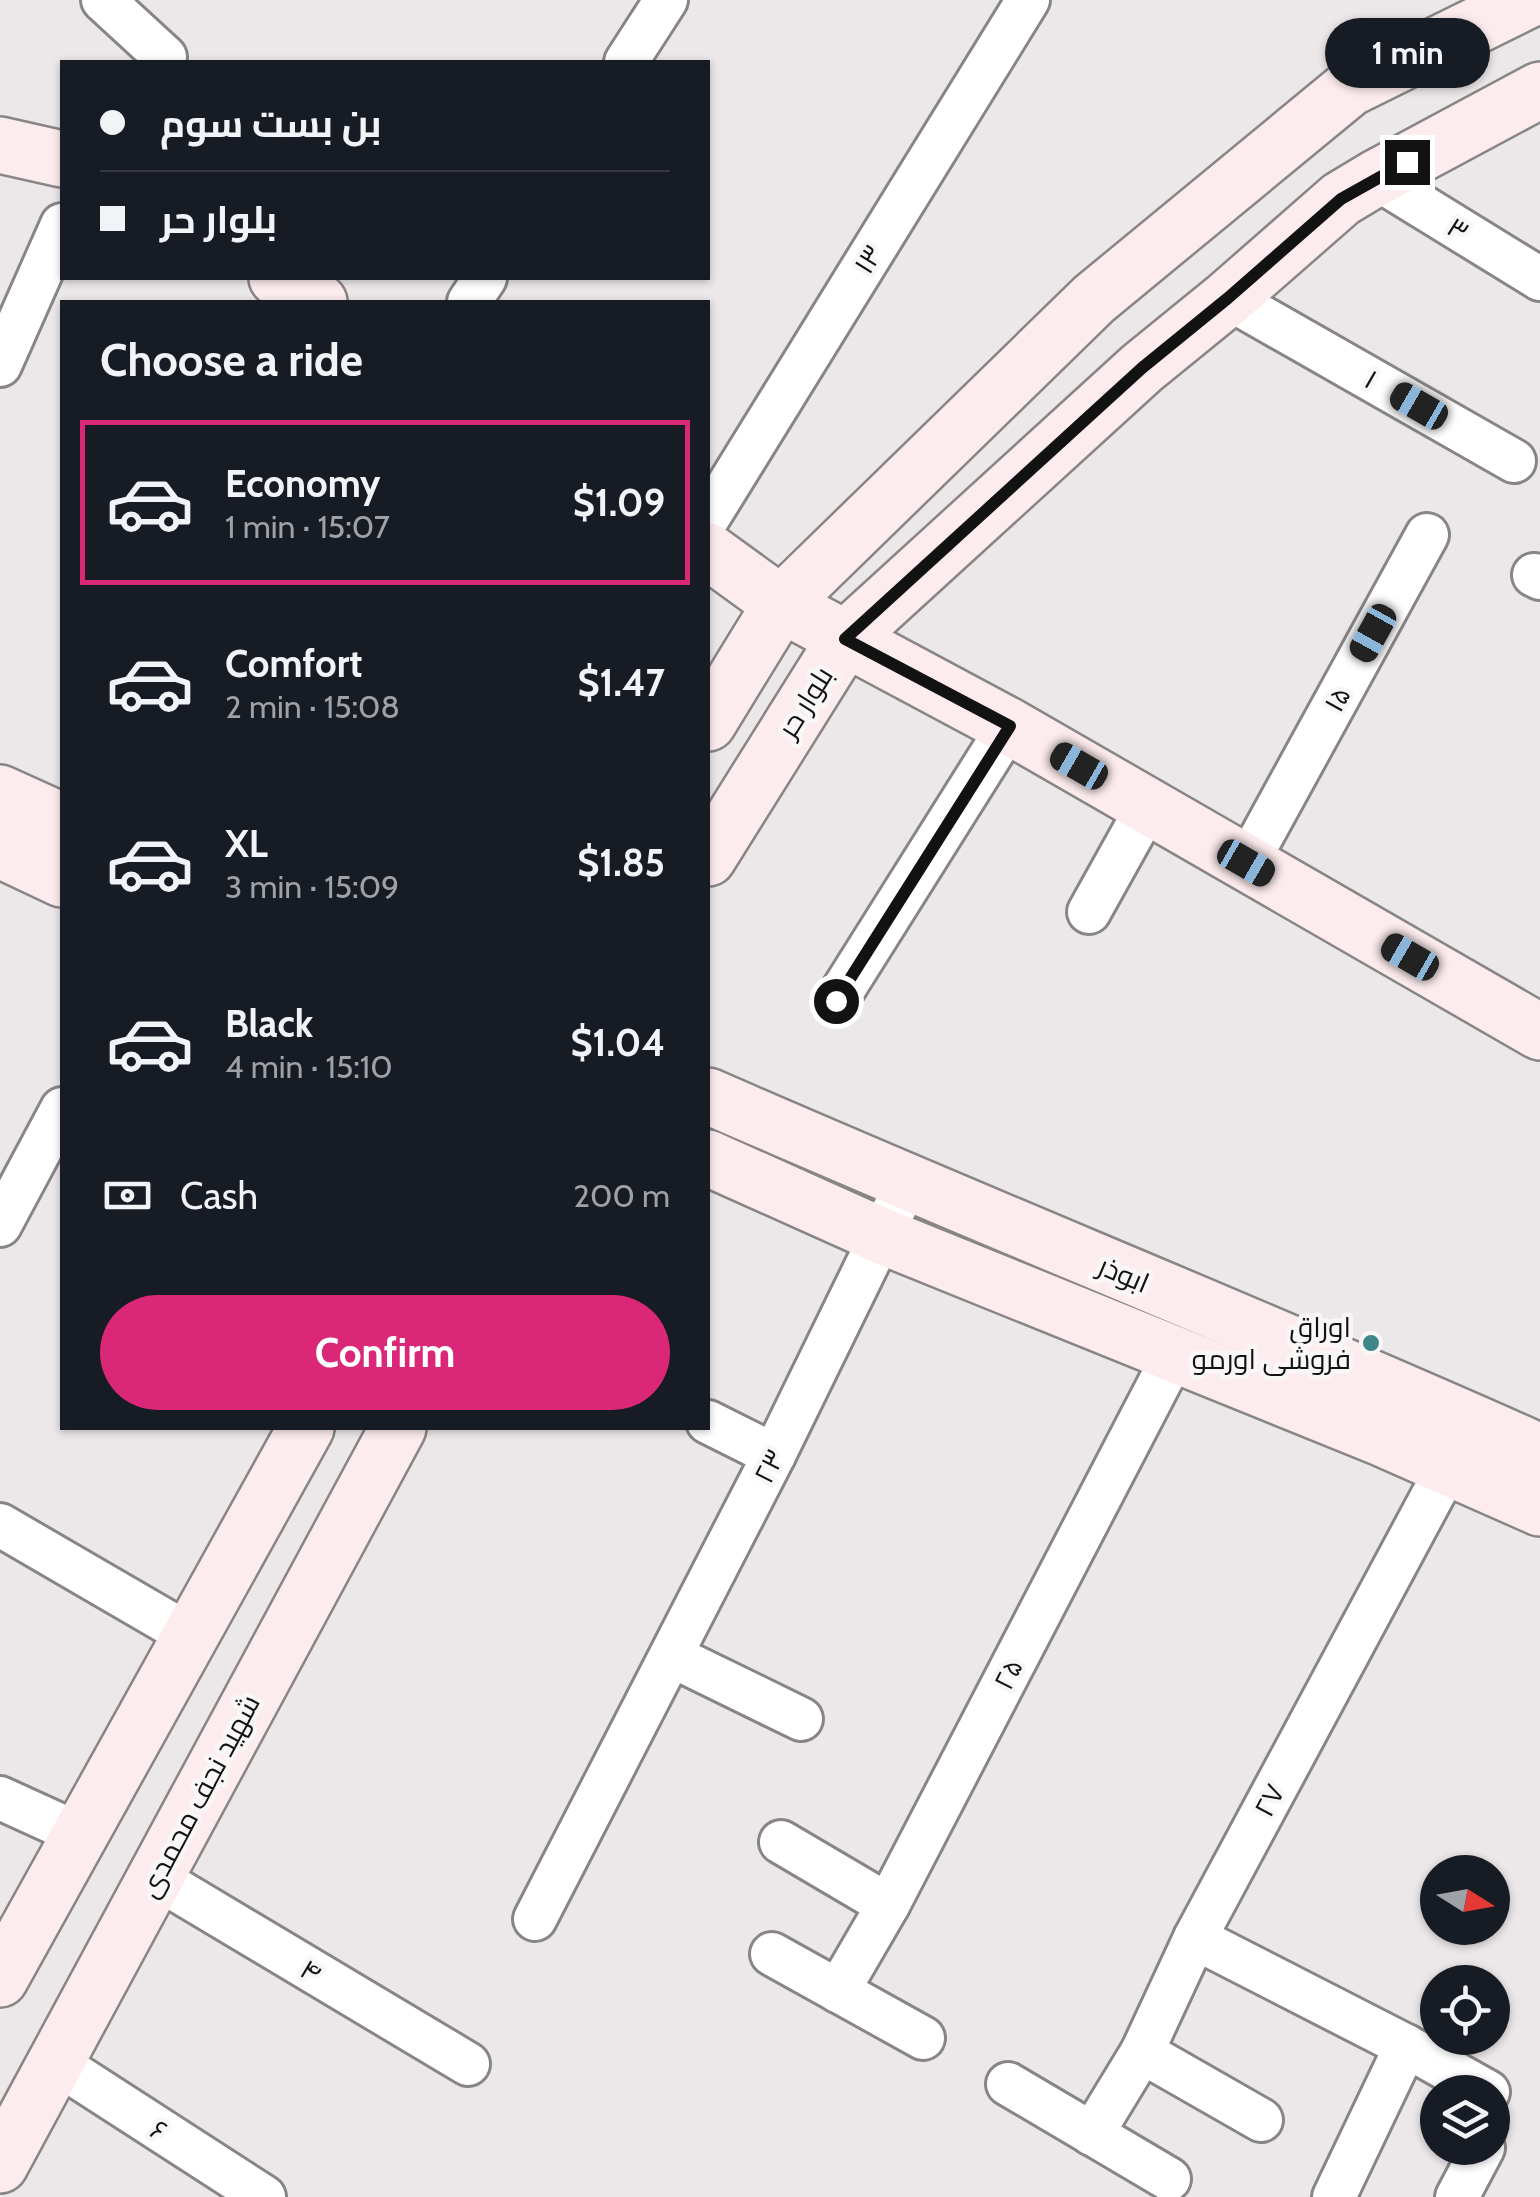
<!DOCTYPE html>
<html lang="en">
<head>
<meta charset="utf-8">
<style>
  body { margin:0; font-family:Cabin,Cairo,sans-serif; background:#242831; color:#f1f3f6; height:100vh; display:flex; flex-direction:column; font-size:38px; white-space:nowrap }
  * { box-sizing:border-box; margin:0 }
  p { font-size:32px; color:#9ea1a6 }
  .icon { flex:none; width:55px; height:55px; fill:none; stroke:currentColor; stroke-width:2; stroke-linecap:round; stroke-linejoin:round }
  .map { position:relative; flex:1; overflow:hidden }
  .sheet { position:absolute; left:60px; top:300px; width:650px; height:1130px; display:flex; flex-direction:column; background:#171b24; border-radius:0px; box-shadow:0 2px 8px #0004 }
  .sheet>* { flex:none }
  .guide { position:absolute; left:60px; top:60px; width:650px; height:220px; border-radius:0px; box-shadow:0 2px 8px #0004; display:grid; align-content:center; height:220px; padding:0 40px; background:#171b24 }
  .needle { width:65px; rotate:101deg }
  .fabs { position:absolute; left:1420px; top:1855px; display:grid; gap:20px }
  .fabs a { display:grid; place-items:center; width:90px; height:90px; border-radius:50%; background:#171b24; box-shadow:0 2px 8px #0004; font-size:50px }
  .end { position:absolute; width:45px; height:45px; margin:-22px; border:12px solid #131213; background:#fff; box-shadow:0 0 0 5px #fff }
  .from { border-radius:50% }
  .bubble { position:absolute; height:70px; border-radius:35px; background:#171b24; box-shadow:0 2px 8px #0004; font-size:32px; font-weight:700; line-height:70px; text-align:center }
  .car { position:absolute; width:30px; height:60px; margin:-30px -15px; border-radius:12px; box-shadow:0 0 8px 2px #0007; background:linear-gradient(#222 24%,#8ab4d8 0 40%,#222 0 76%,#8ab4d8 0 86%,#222 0) }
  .guide b { display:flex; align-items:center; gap:35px; height:95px; font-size:38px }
  .guide b+b { border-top:2px solid #363941 }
  .guide i { width:25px; height:25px; background:#f1f3f6 }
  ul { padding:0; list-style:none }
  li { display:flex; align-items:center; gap:30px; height:165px; margin:0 20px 15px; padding:0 20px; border:5px solid transparent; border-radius:0px }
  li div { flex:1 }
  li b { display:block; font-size:38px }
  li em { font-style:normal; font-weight:700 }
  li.active { border-color:#db2777 }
  li>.icon { width:90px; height:90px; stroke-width:1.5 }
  h2 { padding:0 40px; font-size:45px; line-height:120px }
  .pay { display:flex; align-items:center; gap:25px; height:110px; padding:0 40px; font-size:38px }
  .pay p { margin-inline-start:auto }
  .cta { display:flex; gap:20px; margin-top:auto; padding:20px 40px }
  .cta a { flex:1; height:115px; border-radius:60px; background:#db2777; color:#fff; font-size:40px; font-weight:700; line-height:115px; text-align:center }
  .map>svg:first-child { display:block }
</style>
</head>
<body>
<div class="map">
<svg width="1540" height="2197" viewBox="0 0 1540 2197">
  <rect width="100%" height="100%" fill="#ece8ea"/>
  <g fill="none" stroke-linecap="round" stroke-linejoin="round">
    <!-- street casing -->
    <g stroke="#888586" stroke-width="48">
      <g id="street">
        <polyline points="103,0 165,57 161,62"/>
        <polyline points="626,62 666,0"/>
        <polyline points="1376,178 1540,279"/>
        <polyline points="1228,298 1514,461"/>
        <polyline points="469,302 485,278"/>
        <polyline points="0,365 62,225"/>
        <polyline points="708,518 1028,0"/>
        <polyline points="1534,575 1540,578"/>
        <polyline points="1247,863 1427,535"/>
        <polyline points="1089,912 1148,806"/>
        <polyline points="836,1001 1009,726"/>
        <polyline points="0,1225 62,1109"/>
        <polyline points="708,1422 774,1455"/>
        <polyline points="0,1525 191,1636"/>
        <polyline points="672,1656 801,1719"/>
        <polyline points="0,1798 79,1834"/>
        <polyline points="781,1842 888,1905"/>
        <polyline points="155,1877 468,2064"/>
        <polyline points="535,1919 774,1455 907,1183"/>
        <polyline points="1195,1938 1406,2046 1488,2092"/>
        <polyline points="772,1954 923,2038"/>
        <polyline points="838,1991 888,1905 1174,1355"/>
        <polyline points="1142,2052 1261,2120"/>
        <polyline points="55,2062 264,2197"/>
        <polyline points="1008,2084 1169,2179"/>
        <polyline points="1092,2134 1142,2052 1195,1938 1448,1467"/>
        <polyline points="1334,2197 1406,2046"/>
        <polyline points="1457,2197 1483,2148"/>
      </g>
    </g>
    <!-- secondary casing -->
    <g stroke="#888586" stroke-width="60">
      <g id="secondary">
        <polyline points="0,145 62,159"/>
        <polyline points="277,278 319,302"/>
        <polyline points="708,551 781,604 1009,726 1540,1032"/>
        <polyline points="708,723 781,604 1094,299 1350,88 1528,0"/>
        <polyline points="0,793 62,821"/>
        <polyline points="0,850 62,879"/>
        <polyline points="708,858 845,639 1142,368 1228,298 1341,199 1376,178 1540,90"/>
        <path d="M708,1096C984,1217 1265,1329 1540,1452"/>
        <polyline points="708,1158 882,1236 1384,1439 1540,1508"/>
        <polyline points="0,1979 306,1428"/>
        <polyline points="0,2165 398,1428"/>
      </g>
    </g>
    <!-- street -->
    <use href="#street" stroke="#fff" stroke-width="42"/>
    <!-- secondary -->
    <use href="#secondary" stroke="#fdecee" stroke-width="55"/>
  </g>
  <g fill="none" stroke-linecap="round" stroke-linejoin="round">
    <!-- route -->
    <polyline stroke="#131213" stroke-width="12" points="836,1001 1010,726 845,639 1142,368 1228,298 1341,199 1407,162"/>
  </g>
  <!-- markers -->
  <circle fill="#3e8687" stroke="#f9f6f7" stroke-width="4" cx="1371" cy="1343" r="10"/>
  <g text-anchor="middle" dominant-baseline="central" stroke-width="9" stroke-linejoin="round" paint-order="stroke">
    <!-- street labels -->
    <g font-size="28" fill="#131213" stroke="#f9f6f7">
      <text transform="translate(1458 229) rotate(32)">۳</text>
      <text transform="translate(868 259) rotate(-58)">۱۳</text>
      <text transform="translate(1371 379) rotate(30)">۱</text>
      <text transform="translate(1337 699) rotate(-61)">۱۵</text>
      <text transform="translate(805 702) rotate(-58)">بلوار حر</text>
      <text transform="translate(1124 1274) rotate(23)">ابوذر</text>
      <text transform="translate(769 1466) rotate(-63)">۲۳</text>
      <text transform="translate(1008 1674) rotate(-63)">۲۵</text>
      <text transform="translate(199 1796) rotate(-62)">شهید نجف محمدی</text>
      <text transform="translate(1269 1800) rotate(-62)">۲۷</text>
      <text transform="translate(311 1971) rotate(31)">۴</text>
      <text transform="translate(159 2130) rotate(33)">۶</text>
    </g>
    <!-- poi labels -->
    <g font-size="28" fill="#131213" stroke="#f9f6f7" text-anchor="end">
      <text x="1351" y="1327">اوراق<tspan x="1351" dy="32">فروشی اورمو</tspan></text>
    </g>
  </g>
</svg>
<div class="fabs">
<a><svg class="needle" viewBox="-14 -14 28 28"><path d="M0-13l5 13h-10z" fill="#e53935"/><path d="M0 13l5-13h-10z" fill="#9ea1a6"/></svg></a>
<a><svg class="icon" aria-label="locate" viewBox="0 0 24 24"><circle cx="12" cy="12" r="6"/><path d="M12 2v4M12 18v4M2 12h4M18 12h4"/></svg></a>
<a><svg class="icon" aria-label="layers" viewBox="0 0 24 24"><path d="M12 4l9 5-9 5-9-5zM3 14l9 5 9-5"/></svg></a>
</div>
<i class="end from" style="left:836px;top:1001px"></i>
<i class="end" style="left:1407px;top:162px"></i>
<div class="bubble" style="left:1325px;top:18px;width:165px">1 min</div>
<i class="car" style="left:1419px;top:406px;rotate:300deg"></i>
<i class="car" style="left:1373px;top:633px;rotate:209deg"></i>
<i class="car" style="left:1079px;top:766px;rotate:300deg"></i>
<i class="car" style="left:1246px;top:863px;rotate:120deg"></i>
<i class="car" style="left:1410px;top:957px;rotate:300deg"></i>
<div class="guide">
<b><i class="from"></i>بن بست سوم</b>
<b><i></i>بلوار حر</b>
</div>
<section class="sheet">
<h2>Choose a ride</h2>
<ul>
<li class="active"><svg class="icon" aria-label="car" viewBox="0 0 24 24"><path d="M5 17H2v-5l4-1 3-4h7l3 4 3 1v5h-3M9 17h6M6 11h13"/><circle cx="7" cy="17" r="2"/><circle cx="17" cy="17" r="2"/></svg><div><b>Economy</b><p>1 min · 15:07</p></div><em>$1.09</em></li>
<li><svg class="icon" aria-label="car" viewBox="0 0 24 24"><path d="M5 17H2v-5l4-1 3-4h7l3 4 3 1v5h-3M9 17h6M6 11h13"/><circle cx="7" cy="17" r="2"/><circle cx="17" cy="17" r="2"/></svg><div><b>Comfort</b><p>2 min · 15:08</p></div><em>$1.47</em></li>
<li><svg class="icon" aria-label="car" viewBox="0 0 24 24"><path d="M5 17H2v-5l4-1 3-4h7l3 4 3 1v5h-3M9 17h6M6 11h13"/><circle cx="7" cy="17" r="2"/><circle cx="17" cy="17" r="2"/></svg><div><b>XL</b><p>3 min · 15:09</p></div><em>$1.85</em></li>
<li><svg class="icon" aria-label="car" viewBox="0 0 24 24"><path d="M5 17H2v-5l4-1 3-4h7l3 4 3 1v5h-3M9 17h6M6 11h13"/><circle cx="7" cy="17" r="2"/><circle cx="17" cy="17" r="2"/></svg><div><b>Black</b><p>4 min · 15:10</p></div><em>$1.04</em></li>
</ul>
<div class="pay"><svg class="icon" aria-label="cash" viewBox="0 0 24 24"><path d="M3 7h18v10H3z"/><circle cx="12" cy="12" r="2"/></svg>Cash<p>200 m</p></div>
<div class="cta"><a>Confirm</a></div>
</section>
</div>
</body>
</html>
